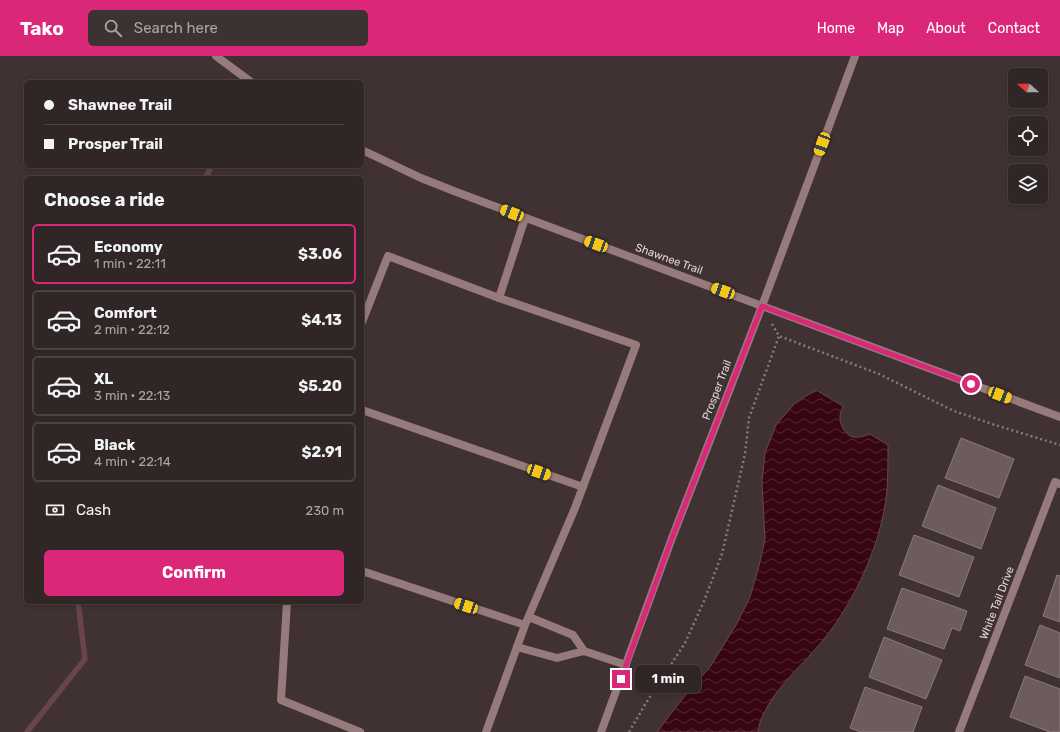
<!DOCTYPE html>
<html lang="en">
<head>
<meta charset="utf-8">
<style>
  body { margin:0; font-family:Rubik,sans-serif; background:#3c3232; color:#f1f3f6; height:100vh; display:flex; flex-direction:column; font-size:15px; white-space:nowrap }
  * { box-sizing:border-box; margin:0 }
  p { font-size:13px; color:#a8a5a7 }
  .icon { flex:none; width:22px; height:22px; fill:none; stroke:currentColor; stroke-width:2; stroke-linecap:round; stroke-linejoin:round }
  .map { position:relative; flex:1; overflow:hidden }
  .panel { position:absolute; left:24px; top:120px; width:340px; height:428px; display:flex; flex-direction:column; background:#302626; border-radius:6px; box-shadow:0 2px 6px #0003,0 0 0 1px #4b4343 }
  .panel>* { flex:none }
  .banner { position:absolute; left:24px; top:24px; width:340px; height:88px; border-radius:6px; box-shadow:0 2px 6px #0003,0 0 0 1px #4b4343; display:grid; align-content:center; height:88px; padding:0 20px; background:#302626 }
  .needle { width:26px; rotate:290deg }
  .controls { position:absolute; left:1008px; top:12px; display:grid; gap:8px }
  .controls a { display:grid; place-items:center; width:40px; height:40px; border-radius:6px; background:#302626; box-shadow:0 2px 6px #0003,0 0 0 1px #4b4343; font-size:20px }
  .end { position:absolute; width:18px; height:18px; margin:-9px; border:5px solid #db2777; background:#fff; box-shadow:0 0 0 2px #fff }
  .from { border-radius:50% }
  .bubble { position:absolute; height:28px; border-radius:6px; background:#302626; box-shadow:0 2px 6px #0003,0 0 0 1px #4b4343; font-size:13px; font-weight:700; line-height:28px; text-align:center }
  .car { position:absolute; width:12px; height:24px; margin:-12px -6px; border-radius:5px; box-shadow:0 0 3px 1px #0007; background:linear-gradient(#f5c518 24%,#345 0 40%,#f5c518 0 76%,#345 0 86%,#f5c518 0) }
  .banner b { display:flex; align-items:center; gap:14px; height:38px; font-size:15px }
  .banner b+b { border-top:1px solid #4b4343 }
  .banner i { width:10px; height:10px; background:#f1f3f6 }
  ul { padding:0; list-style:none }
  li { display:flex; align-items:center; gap:12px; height:60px; margin:0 8px 6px; padding:0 12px; border:2px solid #4b4343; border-radius:6px }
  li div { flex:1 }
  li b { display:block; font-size:15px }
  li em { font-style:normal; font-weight:700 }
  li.current { border-color:#db2777 }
  li>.icon { width:36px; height:36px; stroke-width:1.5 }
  h2 { padding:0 20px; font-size:18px; line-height:48px }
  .pay { display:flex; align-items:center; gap:10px; height:44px; padding:0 20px; font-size:15px }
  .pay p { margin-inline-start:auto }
  .primary-button { display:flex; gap:8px; margin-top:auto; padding:8px 20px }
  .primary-button a { flex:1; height:46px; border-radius:6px; background:#db2777; color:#fff; font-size:16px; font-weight:700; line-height:46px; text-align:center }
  header { display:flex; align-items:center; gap:24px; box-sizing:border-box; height:56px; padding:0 20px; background:#db2777; color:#fff }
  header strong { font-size:19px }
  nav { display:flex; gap:22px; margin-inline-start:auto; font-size:14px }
  .search { width:280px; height:36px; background:#3c3232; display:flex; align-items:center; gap:10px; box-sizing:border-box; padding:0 14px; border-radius:6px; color:#a8a5a7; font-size:15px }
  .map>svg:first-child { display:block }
</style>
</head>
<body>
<header>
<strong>Tako</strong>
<div class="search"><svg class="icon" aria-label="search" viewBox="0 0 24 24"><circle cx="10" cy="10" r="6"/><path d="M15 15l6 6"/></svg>Search here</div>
<nav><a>Home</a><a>Map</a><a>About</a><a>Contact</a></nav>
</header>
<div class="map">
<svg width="1060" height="676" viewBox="0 0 1060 676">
  <defs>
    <pattern id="water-waves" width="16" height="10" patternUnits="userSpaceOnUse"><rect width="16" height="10" fill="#380610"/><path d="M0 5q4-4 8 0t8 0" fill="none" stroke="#542a32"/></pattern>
  </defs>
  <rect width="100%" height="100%" fill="#403232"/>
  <!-- water -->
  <path fill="url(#water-waves)" stroke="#6a444c" d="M816,334L843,350C842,353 840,357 840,360C839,368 845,379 853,381C859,382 864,380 870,378L888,389C888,404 888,419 887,434C883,484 855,545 824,583C803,609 777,629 763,659C760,664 759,670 758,676H657L683,642L710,611L736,569L750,541L759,510L765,483L762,425L765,397L776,369L796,346Z"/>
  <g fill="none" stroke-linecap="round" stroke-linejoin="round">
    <!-- stream -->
    <g stroke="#6a444c" stroke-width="5.5">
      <polyline points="205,122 212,110"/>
      <polyline points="27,676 85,603 78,546"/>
    </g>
  </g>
  <!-- building -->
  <g fill="#6c5c5c" stroke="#8b7a7b">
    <polygon points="961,382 1014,403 999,442 945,422"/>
    <polygon points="938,429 996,452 981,493 922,470"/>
    <polygon points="914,479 974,501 959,541 899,519"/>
    <polygon points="1057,519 1060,520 1060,566 1043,560"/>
    <polygon points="902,532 967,555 960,575 952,572 944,593 887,573"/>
    <polygon points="1040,569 1060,577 1060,622 1025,609"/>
    <polygon points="884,581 942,604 926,643 869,621"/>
    <polygon points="1025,620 1060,633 1060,676 1050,676 1010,661"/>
    <polygon points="865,631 922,651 913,676 861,676 850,672"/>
  </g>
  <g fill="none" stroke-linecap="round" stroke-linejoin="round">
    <!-- path -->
    <g stroke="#877b7b" stroke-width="2.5" stroke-dasharray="2 3" stroke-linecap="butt">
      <polyline points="772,268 779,280 879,318 954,355 992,368 1060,389"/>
      <polyline points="629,676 646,647 685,587 704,545 722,498 745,398 749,362 779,280"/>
    </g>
    <!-- minor -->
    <g stroke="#977b7c" stroke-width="8">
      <polyline points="216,0 251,26"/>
      <polyline points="362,94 421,122 459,137 762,250"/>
      <polyline points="499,242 525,162"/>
      <polyline points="362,266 388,200 499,242 636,289 575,452 525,569 486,676"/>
      <polyline points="362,354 583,431"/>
      <polyline points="362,515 525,569"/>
      <polyline points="287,546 281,644 360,676"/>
      <polyline points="529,561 573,579 584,595"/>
      <polyline points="517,591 557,602 584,595 626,609"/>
      <polyline points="959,676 1055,426 1060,428"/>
    </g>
    <!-- tertiary -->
    <g stroke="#977b7c" stroke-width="8">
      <polyline points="762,250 1060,361"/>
      <polyline points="601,676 672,482 762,250 855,0"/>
    </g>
  </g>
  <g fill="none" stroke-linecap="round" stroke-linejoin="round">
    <!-- route -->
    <polyline stroke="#db2777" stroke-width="5" points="621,623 672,482 762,250 971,328"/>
  </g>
  <g text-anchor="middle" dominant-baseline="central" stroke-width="3" stroke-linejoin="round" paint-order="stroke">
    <!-- street labels -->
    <g font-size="11" fill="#e0d6d7" stroke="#403232">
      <text transform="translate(669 203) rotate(20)">Shawnee Trail</text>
      <text transform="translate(717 334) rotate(-69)">Prosper Trail</text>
      <text transform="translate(997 547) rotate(-69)">White Tail Drive</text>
    </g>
  </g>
</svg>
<div class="controls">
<a><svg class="needle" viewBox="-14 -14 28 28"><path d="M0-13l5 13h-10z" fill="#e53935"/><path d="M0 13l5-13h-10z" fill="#a8a5a7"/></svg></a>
<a><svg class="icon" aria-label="locate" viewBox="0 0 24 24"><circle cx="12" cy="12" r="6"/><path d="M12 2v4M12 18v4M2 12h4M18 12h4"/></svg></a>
<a><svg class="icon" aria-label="layers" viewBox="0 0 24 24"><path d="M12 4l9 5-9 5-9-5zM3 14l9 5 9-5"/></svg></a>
</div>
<i class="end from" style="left:971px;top:328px"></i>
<i class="end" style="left:621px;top:623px"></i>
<div class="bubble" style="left:635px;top:609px;width:66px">1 min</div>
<i class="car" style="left:822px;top:88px;rotate:200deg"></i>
<i class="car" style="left:512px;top:157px;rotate:291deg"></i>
<i class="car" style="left:596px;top:188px;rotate:290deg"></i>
<i class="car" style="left:723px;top:235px;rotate:290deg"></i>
<i class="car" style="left:1000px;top:339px;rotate:111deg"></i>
<i class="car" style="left:539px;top:416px;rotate:109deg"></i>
<i class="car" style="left:466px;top:550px;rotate:288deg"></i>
<div class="banner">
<b><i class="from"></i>Shawnee Trail</b>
<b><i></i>Prosper Trail</b>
</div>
<section class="panel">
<h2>Choose a ride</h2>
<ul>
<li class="current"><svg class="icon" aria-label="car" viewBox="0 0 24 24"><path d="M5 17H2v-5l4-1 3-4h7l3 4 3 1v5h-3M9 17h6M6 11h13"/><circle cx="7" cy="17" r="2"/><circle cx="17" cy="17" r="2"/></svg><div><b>Economy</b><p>1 min · 22:11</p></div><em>$3.06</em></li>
<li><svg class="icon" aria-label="car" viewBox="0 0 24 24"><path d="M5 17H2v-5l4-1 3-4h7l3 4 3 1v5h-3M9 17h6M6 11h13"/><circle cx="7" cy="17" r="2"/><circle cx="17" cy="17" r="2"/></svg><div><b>Comfort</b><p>2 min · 22:12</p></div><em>$4.13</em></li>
<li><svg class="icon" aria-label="car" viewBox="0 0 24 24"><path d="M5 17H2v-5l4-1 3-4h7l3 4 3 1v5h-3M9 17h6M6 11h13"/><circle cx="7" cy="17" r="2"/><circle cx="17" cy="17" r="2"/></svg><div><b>XL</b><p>3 min · 22:13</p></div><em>$5.20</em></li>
<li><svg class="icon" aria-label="car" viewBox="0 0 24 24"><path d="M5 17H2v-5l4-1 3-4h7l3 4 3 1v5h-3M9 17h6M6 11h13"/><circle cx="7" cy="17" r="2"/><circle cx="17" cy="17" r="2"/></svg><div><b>Black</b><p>4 min · 22:14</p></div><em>$2.91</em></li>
</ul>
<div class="pay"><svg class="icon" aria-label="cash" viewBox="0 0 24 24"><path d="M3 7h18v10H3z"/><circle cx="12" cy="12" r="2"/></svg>Cash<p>230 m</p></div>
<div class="primary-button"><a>Confirm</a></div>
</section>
</div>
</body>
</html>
